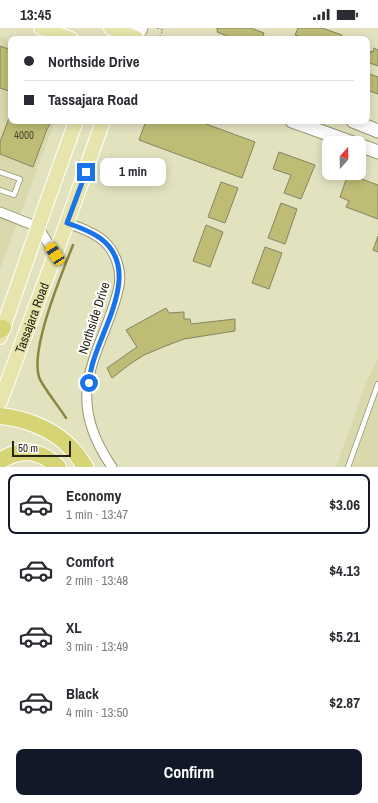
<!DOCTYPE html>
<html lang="en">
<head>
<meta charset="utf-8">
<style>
  body { margin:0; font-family:"Archivo Narrow",sans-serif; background:#f7f7f7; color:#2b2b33; height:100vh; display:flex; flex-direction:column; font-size:15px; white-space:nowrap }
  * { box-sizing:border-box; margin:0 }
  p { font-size:13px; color:#7c7c81 }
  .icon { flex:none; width:22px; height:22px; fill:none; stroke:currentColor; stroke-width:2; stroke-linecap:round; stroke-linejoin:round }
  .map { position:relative; height:439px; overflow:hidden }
  .details { display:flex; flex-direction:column; background:#fff; flex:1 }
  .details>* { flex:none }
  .banner { position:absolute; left:8px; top:8px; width:362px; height:88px; border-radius:8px; box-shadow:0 2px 10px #0003; display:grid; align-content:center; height:88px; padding:0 16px; background:#fff }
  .needle { width:26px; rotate:20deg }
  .buttons { position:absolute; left:322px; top:108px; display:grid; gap:8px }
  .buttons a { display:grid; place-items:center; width:44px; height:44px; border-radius:8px; background:#fff; box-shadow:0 2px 10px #0003; font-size:20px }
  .scale { position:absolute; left:12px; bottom:10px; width:59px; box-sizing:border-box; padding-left:4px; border:2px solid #262518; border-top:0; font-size:11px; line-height:14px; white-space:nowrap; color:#262518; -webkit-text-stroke:3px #fff; paint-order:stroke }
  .end { position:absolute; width:18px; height:18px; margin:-9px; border:5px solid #1a73e8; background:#fff; box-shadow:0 0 0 2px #fff }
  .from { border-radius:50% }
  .bubble { position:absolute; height:28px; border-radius:8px; background:#fff; box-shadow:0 2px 10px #0003; font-size:13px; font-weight:700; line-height:28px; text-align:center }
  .car { position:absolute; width:12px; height:24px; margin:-12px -6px; border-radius:5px; box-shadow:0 0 3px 1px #0007; background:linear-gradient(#f5c518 24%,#345 0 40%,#f5c518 0 76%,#345 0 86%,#f5c518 0) }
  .banner b { display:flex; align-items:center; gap:14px; height:38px; font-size:15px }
  .banner b+b { border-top:1px solid #e1e1e2 }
  .banner i { width:10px; height:10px; background:#2b2b33 }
  ul { padding:7px 0 0; list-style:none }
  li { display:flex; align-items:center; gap:12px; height:60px; margin:0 8px 6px; padding:0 8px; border:2px solid transparent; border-radius:8px }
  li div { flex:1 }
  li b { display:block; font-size:15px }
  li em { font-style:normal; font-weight:700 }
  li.on { border-color:#111827 }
  li>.icon { width:36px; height:36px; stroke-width:1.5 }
  .cta { display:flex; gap:8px; margin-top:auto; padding:8px 16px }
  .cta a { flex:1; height:46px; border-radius:8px; background:#111827; color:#fff; font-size:16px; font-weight:700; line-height:46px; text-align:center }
  .status { display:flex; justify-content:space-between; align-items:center; height:28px; padding:0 20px; background:#fff; direction:ltr }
  .status svg { height:11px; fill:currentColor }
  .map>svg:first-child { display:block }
</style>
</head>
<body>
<div class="status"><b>13:45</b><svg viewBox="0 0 49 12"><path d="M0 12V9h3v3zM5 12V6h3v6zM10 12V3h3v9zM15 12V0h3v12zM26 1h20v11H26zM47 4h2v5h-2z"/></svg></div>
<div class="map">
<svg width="378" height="439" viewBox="0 0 378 439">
  <rect width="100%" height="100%" fill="#e3e2bf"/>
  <!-- built -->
  <g fill="#d9d9ad">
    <polygon points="0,8 11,13 11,93 55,93 0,241"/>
    <polygon points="378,331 378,439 336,439 367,352"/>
  </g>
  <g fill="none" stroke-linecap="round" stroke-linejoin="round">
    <!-- stream -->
    <path stroke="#8a8742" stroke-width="2.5" d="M66,390C60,380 42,358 39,349C30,321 62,245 73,217"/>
  </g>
  <!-- building -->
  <g fill="#bebc75" stroke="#848463">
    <polygon points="216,0 251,0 264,5 262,11 235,11 217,4 218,1"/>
    <polygon points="298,0 322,0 342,7 340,10 342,11 307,11 295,7"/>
    <polygon points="0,18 11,22 11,63 9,63 0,60"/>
    <polygon points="374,20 378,22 378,38 367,34 371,23 373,24"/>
    <polygon points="367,45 378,49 378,66 367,62"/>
    <polygon points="11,85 11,93 52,93 47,101 33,139 0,126 0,114"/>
    <polygon points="146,93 198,93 255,114 242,150 139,112"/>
    <polygon points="279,124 315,137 301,171 284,165 291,147 273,141"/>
    <polygon points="348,146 378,157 378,191 346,179 349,173 340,169"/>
    <polygon points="221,154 238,160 225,195 208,189"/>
    <polygon points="281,175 297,181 285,216 268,210"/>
    <polygon points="206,197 223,204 210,239 193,233"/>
    <polygon points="378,208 378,224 373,222"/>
    <polygon points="265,219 282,225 269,261 252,255"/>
    <polygon points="166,280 169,285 184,284 184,291 190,291 191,296 235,291 235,303 184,311 163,319 144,327 130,336 112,350 107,340 137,319 126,302"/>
  </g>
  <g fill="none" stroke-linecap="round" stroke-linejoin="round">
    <!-- lane casing -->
    <g stroke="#979775" stroke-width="6">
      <g id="lane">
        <polyline points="0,144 20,151 14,167 0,162"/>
        <polyline points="348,439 378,356"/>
      </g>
    </g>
    <!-- street casing -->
    <g stroke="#979775" stroke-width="11">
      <g id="street">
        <polyline points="0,184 38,199 55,226"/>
        <path d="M67,195C79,199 90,203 100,210C115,221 122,241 119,258C112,294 90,326 87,363C85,391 96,416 112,439"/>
      </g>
    </g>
    <!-- secondary casing -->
    <g stroke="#979775" stroke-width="15">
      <g id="secondary">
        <polyline points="139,11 136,10 141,0"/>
        <polyline points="292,93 353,115"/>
        <polyline points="353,93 378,103"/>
        <polyline points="359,117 378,124"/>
      </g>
    </g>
    <!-- primary casing -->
    <g stroke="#fff" stroke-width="16">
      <g id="primary">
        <polyline points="41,0 71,11"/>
        <polyline points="111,0 136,10 136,11"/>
        <polyline points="0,309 44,182 76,93"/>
        <path id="s1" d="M0,374L67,195L103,93"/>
      </g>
    </g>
    <!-- highway casing -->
    <g stroke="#fff" stroke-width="18">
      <g id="highway">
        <polyline points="0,302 3,300"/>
        <path d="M0,388C24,390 53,401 70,419C76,425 81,432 85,439"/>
        <path d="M0,433C21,419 40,422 58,439"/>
      </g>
    </g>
    <!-- path -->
    <polyline stroke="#a09f84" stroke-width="1.5" stroke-dasharray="2 2" stroke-linecap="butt" points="157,0 163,2 160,8"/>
    <!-- lane -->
    <use href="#lane" stroke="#fff" stroke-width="4.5"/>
    <!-- street -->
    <use href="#street" stroke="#fff" stroke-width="9"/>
    <!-- secondary -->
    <use href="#secondary" stroke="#fff" stroke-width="13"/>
    <!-- primary -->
    <use href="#primary" stroke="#e7e5ac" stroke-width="14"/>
    <!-- highway -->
    <use href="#highway" stroke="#d7d475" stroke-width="16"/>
  </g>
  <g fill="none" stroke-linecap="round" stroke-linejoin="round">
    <!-- route -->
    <path stroke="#1a73e8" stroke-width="5" d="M86,144L67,195C79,199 90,203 100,210C141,240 105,295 94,331C91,339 90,347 89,355"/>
  </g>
  <g text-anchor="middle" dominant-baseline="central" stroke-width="4" stroke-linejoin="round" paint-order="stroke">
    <!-- number labels -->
    <g font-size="11" fill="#4c4b2f">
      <text x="24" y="107">4000</text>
    </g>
    <!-- street labels -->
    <g font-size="13" fill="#262518" stroke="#fff">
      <text stroke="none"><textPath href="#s1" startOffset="90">Tassajara Road</textPath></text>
      <text transform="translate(94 290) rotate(-72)">Northside Drive</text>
    </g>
  </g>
</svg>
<div class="buttons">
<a><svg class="needle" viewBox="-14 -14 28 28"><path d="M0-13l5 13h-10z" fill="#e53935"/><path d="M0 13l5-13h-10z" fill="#7c7c81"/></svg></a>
</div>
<div class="scale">50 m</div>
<i class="end from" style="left:89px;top:355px"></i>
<i class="end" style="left:86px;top:144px"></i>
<div class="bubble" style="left:100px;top:130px;width:66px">1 min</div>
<i class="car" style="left:55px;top:226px;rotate:327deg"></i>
<div class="banner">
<b><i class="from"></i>Northside Drive</b>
<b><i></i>Tassajara Road</b>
</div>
</div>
<section class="details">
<ul>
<li class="on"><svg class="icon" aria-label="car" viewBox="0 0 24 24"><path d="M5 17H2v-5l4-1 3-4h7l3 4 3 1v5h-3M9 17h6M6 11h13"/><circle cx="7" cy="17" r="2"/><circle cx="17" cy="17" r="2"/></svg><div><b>Economy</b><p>1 min · 13:47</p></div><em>$3.06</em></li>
<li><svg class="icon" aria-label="car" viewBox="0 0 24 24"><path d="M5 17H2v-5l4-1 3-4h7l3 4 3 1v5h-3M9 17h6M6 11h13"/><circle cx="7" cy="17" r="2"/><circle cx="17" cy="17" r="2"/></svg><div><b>Comfort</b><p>2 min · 13:48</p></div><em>$4.13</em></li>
<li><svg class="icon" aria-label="car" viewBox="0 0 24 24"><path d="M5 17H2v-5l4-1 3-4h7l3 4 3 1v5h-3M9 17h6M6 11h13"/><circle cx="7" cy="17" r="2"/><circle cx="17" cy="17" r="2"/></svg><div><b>XL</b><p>3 min · 13:49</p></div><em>$5.21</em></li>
<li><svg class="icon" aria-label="car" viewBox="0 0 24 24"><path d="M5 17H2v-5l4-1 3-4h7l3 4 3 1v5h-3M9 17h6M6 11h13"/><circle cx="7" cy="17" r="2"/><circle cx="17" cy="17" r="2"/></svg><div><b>Black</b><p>4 min · 13:50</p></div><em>$2.87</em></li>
</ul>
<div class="cta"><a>Confirm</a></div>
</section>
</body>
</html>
